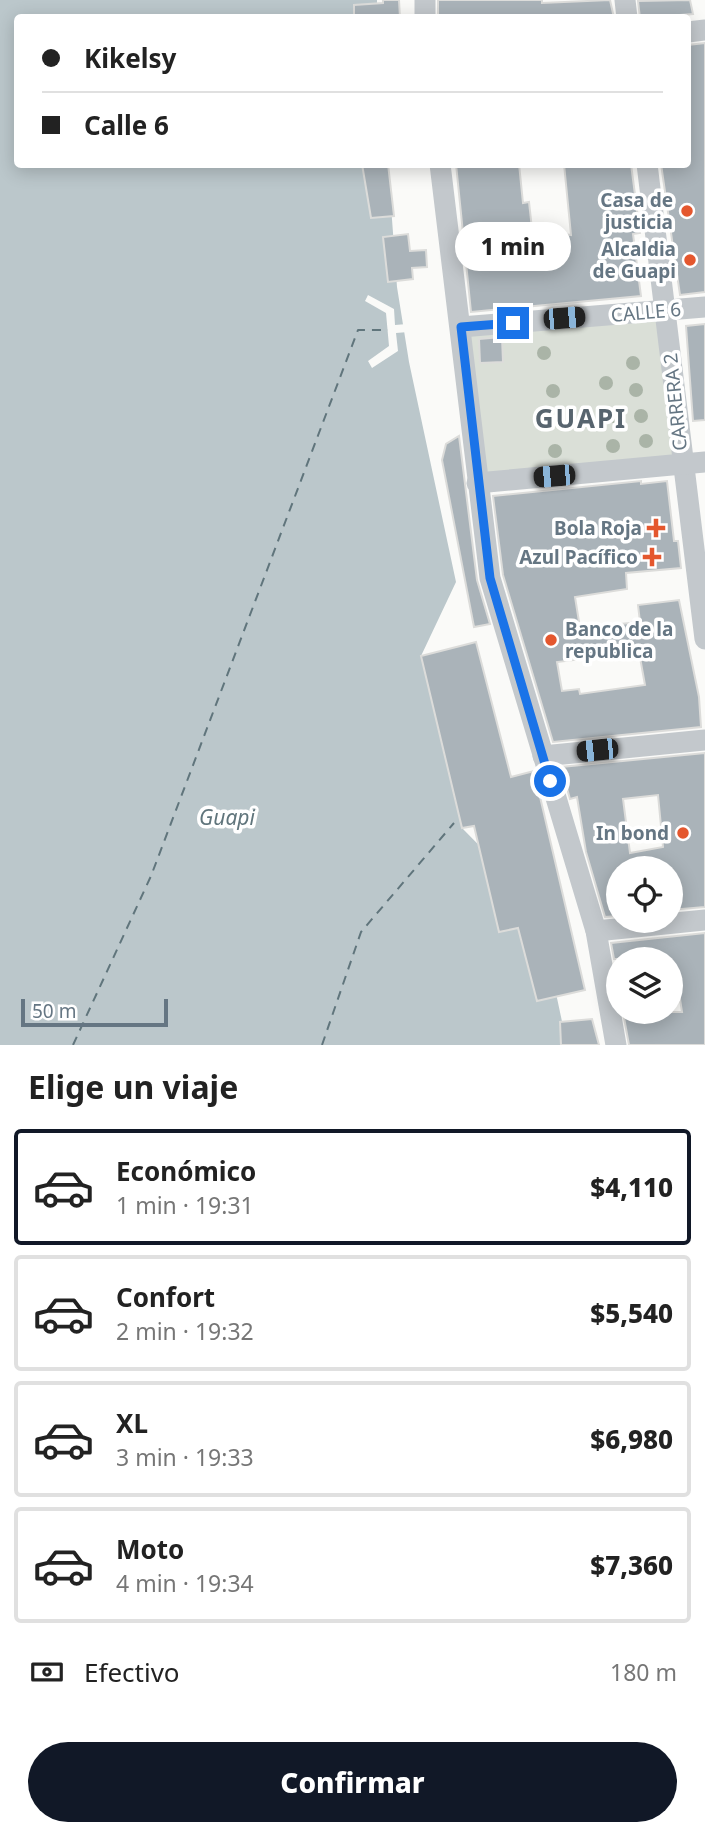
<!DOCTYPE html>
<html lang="es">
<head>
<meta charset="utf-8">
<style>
  body { margin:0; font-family:"Noto Sans",sans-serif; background:#f2f2f2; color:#222; height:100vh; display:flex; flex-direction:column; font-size:26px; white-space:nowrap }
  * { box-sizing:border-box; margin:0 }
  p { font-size:23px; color:#767676 }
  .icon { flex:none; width:38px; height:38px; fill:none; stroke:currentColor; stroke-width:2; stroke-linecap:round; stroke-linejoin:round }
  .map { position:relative; height:1045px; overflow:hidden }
  .sheet { display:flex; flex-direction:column; background:#fff; flex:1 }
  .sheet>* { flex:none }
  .banner { position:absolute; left:14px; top:14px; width:677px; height:154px; border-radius:7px; box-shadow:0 4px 18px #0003; display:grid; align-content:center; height:154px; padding:0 28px; background:#fff }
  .controls { position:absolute; left:606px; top:856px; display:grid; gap:14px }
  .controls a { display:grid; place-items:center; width:77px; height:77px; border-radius:50%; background:#fff; box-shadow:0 4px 18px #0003; font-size:35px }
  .scale { position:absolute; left:21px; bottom:18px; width:147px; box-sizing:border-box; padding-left:7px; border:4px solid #657683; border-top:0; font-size:19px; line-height:24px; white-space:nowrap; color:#657683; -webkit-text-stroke:5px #fff; paint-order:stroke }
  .end { position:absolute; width:32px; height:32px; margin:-16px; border:9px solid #1a73e8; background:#fff; box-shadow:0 0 0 4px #fff }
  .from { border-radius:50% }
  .bubble { position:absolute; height:49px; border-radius:24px; background:#fff; box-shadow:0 4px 18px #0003; font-size:23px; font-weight:800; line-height:49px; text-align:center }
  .car { position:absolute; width:21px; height:42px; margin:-21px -10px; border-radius:9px; box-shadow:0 0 5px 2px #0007; background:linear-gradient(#222 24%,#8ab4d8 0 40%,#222 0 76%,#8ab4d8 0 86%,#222 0) }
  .banner b { display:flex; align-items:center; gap:24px; height:66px; font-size:26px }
  .banner b+b { border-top:2px solid #e0e0e0 }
  .banner i { width:18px; height:18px; background:#222 }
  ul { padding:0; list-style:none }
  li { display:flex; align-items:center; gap:21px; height:116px; margin:0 14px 10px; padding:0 14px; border:4px solid #e0e0e0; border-radius:7px }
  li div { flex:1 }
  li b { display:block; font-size:26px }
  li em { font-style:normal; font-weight:800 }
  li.current { border-color:#111827 }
  li>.icon { width:63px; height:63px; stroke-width:1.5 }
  h2 { padding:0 28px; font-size:32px; line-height:84px }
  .pay { display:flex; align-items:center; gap:18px; height:77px; padding:0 28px; font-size:26px }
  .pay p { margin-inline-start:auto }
  .primary-button { display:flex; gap:14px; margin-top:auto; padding:14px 28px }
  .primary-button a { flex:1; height:80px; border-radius:42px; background:#111827; color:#fff; font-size:28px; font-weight:800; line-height:80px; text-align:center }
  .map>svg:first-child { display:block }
</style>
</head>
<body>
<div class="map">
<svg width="705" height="1045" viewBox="0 0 705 1045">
  <rect width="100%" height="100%" fill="#fafaf8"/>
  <!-- green -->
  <polygon fill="#dadfd7" points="666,310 682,465 477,483 461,327"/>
  <!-- water -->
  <polygon fill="#bbc7cb" points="0,0 377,0 377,18 18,18 18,164 388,165 397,287 409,362 456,582 421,656 462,828 537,904 567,1045 0,1045"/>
  <!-- pier -->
  <polygon fill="#fafaf8" points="368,295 394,309 395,325 407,324 408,332 396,333 398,351 372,368 368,361 389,346 386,313 365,301"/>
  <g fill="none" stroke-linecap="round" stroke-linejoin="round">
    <!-- ferry -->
    <g stroke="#60757c" stroke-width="2" stroke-dasharray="9 7" stroke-linecap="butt">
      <polyline points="73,1045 151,876 358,330 388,330"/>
      <polyline points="322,1045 361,932 454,823"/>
    </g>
  </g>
  <!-- building -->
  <g fill="#aab3b9" stroke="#dcdcda" stroke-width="2" fill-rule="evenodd">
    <polygon points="383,0 399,0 400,18 354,18 354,5 383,3"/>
    <polygon points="438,0 542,0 542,3 610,0 614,18 438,18"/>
    <polygon points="690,0 693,14 640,18 638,1"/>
    <polygon points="705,43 705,292 680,295 661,164 688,164 688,45"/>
    <polygon points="362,164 388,164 394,216 371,218"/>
    <polygon points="456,164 519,164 523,203 529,202 532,229 571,235 564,164 631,164 640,233 633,234 641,296 471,312"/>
    <polygon points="408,234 410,251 426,250 427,267 412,268 413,279 388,282 383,237"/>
    <polygon points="705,324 705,420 693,421 686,326"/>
    <polygon points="502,337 503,362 480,363 479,339"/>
    <polygon points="459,436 477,580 490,624 474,627 442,460 446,444"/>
    <path d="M641,481V484L667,481L674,541H678L681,568L626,573L627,589L575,597L580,628L640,622L638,605L679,600L699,697L701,727L553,742L503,575L493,496ZM639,652L645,685L580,694L579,689L562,691L557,662Z"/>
    <polygon points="476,642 511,777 534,771 585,990 537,1001 518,928 499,932 474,826 462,828 421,656"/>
    <path d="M705,753V907L670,910V868H618V916L605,917L586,852L577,797L570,799L561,767ZM658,795L663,847L630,853L623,799Z"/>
    <polygon points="705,933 705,1045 629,1045 623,1012 682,1012 677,980 670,981 670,959 614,959 611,943"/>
    <polygon points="592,1019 599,1045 561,1045 560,1022"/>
  </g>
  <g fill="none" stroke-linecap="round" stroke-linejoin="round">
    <!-- minor -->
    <g stroke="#c3c8cc" stroke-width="21">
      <polyline points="425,0 425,18"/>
      <polyline points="625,0 627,18"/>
      <polyline points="688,32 705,30"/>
      <polyline points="440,164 490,578 596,931 616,1045"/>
      <polyline points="647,164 705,639"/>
      <polyline points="461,327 705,307"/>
      <polyline points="477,483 705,462"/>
      <polyline points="543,756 705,740"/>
      <polyline points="596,931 705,920"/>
    </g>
  </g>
  <!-- trees -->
  <g fill="#aab4a7">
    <circle cx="544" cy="353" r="7"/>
    <circle cx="633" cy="363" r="7"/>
    <circle cx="606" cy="383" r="7"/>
    <circle cx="636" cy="390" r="7"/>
    <circle cx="553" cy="391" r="7"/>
    <circle cx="614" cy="416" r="7"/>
    <circle cx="641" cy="416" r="7"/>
    <circle cx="646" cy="441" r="7"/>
    <circle cx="613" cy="446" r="7"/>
    <circle cx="555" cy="451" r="7"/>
  </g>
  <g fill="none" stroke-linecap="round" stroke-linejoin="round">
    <!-- route -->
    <polyline stroke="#1a73e8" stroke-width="9" points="513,323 461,327 490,578 550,781"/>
  </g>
  <!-- markers -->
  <g fill="#e4572e" stroke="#fff" stroke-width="2.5">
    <circle cx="687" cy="211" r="7"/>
    <circle cx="690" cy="260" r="7"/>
    <path d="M652.5 517.5h7v7h7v7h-7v7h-7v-7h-7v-7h7z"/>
    <path d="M648.5 546.5h7v7h7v7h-7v7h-7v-7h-7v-7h7z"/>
    <circle cx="551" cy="640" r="7"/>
    <circle cx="683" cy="833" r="7"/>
  </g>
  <g text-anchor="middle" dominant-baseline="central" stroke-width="7" stroke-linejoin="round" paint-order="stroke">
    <!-- poi labels -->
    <g font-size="19" font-weight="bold" fill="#657683" stroke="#fff" text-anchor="end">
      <text x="673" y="200">Casa de<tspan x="673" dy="22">justicia</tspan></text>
      <text x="676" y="249">Alcaldia<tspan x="676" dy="22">de Guapi</tspan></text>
      <text x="642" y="528">Bola Roja</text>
      <text x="638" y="557">Azul Pacífico</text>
      <text x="565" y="629" text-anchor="start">Banco de la<tspan x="565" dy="22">republica</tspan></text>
      <text x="669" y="833">In bond</text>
    </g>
    <!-- street labels -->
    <g font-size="19" fill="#657683" stroke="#fff">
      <text transform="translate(646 312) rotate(-5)">CALLE 6</text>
      <text transform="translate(675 402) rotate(-96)">CARRERA 2</text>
    </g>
    <!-- water labels -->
    <g font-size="21" font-style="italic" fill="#60757c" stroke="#fff">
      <text x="227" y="817">Guapi</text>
    </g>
    <!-- district labels -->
    <g font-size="26" font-weight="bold" letter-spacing="2" fill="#57646e" stroke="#fff">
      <text x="581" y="418">GUAPI</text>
    </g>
  </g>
</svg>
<div class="controls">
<a><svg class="icon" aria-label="locate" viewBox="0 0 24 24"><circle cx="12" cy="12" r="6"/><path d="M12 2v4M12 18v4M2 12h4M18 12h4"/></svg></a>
<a><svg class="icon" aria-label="layers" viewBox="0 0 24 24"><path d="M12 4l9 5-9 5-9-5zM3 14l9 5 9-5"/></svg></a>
</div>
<div class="scale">50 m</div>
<i class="end from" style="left:550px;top:781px"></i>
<i class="end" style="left:513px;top:323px"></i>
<div class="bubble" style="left:455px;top:222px;width:116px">1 min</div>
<i class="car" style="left:564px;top:318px;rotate:85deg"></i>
<i class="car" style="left:554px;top:476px;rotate:265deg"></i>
<i class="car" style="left:597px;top:750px;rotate:264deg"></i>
<div class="banner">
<b><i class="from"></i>Kikelsy</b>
<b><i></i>Calle 6</b>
</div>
</div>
<section class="sheet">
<h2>Elige un viaje</h2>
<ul>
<li class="current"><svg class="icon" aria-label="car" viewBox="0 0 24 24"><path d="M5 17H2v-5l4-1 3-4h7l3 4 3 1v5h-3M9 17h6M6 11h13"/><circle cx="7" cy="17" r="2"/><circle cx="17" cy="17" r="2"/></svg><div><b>Económico</b><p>1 min · 19:31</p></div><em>$4,110</em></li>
<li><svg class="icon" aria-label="car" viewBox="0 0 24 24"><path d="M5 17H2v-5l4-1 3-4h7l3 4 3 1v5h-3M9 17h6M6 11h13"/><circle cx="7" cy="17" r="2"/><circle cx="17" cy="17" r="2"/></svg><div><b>Confort</b><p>2 min · 19:32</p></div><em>$5,540</em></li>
<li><svg class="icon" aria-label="car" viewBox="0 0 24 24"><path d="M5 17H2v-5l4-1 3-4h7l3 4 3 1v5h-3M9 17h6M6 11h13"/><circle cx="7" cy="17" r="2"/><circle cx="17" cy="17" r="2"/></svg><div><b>XL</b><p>3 min · 19:33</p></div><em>$6,980</em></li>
<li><svg class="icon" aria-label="car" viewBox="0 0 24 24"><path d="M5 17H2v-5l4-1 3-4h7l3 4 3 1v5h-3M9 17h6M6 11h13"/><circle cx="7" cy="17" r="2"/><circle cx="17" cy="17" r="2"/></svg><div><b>Moto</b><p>4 min · 19:34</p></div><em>$7,360</em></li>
</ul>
<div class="pay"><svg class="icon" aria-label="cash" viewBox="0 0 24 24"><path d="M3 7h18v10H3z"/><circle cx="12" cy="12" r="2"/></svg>Efectivo<p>180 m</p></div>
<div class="primary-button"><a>Confirmar</a></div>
</section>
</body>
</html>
